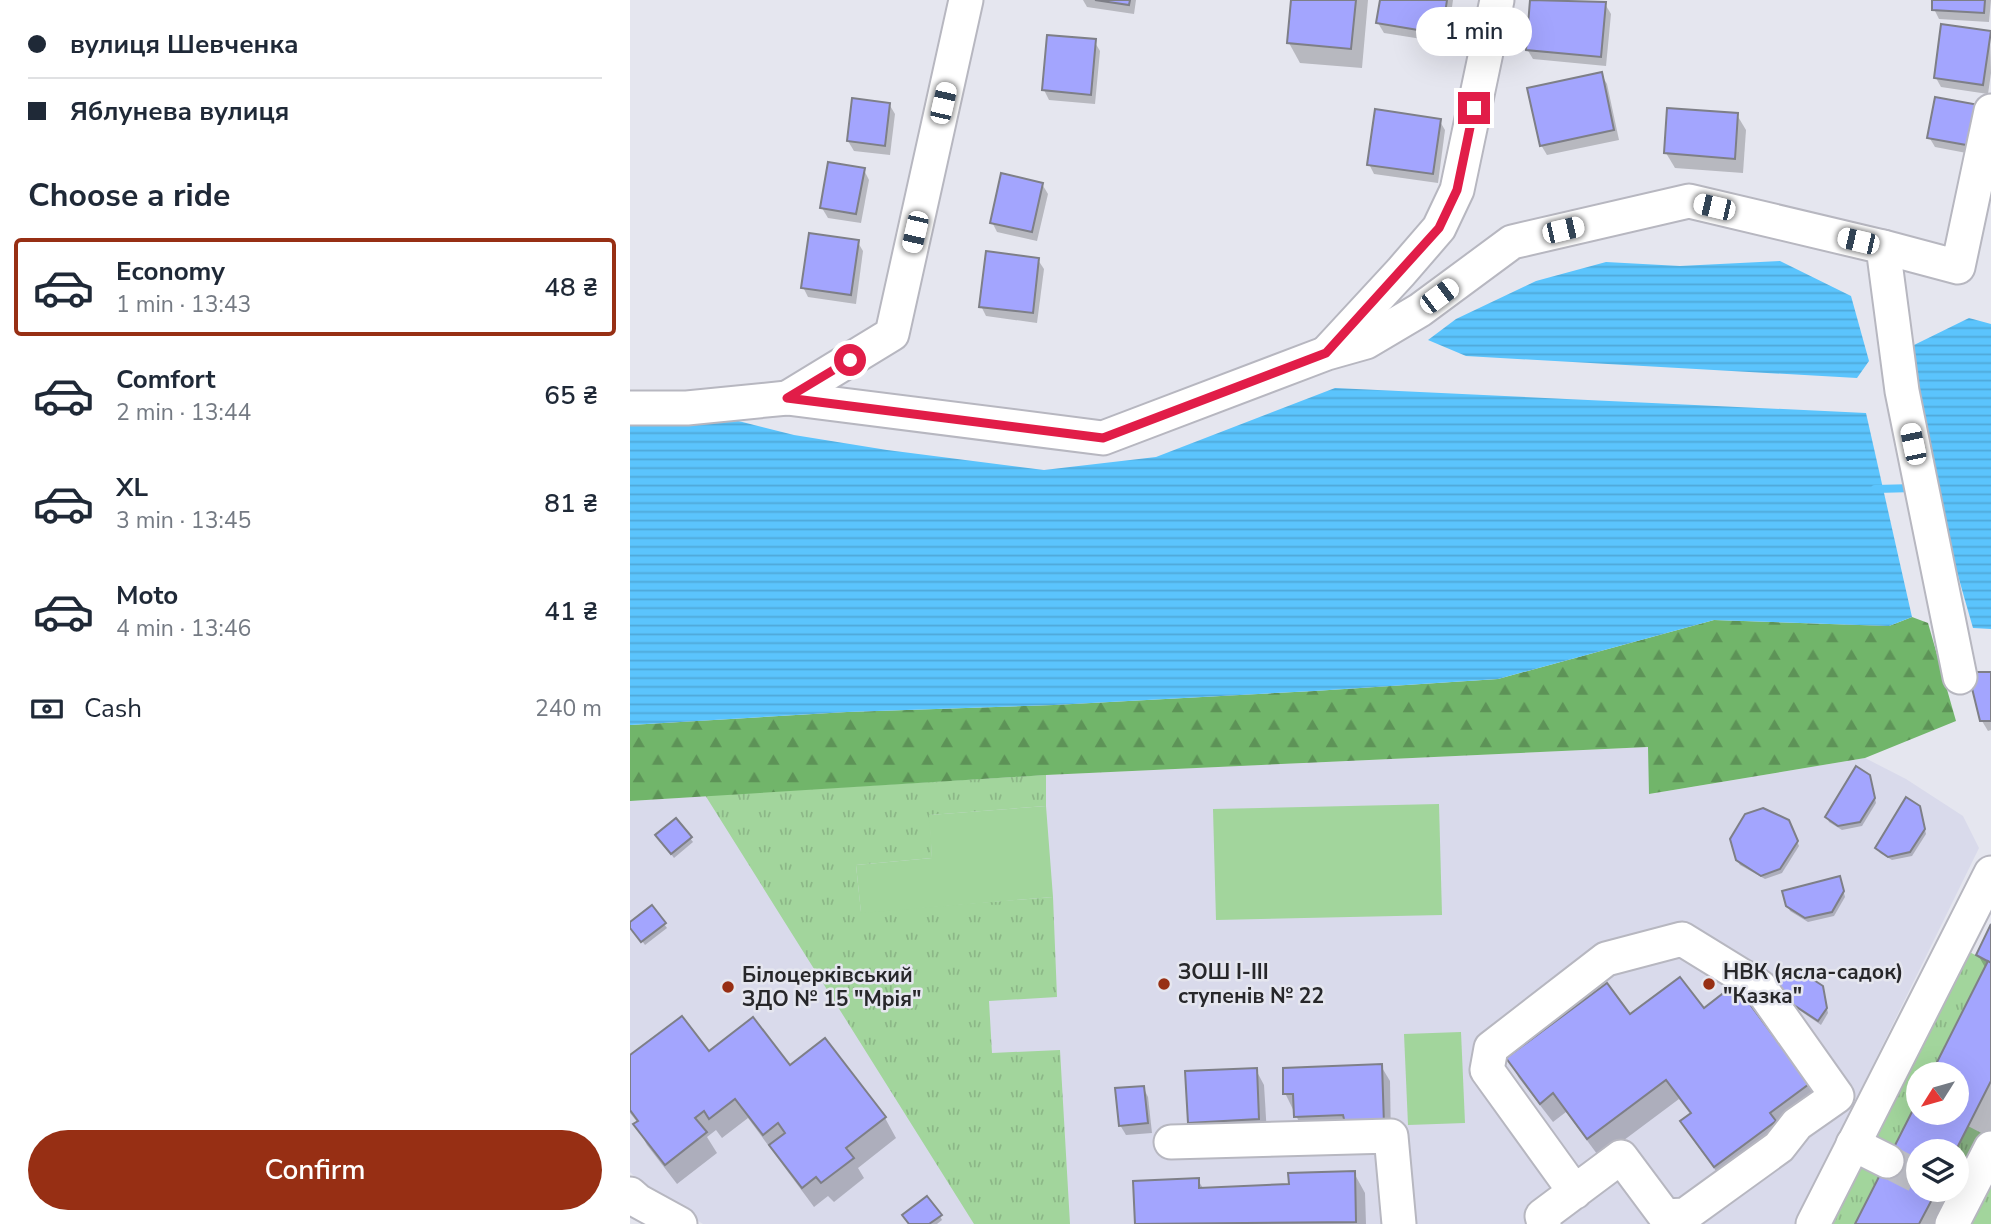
<!DOCTYPE html>
<html lang="en">
<head>
<meta charset="utf-8">
<style>
  body { margin:0; font-family:"Nunito Sans",sans-serif; background:#f6f6f7; color:#1f2937; height:100vh; display:flex; flex-direction:column; font-size:26px; white-space:nowrap }
  * { box-sizing:border-box; margin:0 }
  p { font-size:23px; color:#747a83 }
  .icon { flex:none; width:38px; height:38px; fill:none; stroke:currentColor; stroke-width:2; stroke-linecap:round; stroke-linejoin:round }
  .map { position:relative; flex:1; overflow:hidden }
  .panel { display:flex; flex-direction:column; background:#fff; width:630px }
  .panel>* { flex:none }
  .hud { display:grid; align-content:center; height:154px; padding:0 28px; background:#fff }
  .needle { width:46px; rotate:233deg }
  .controls { position:absolute; left:1276px; top:1062px; display:grid; gap:14px }
  .controls a { display:grid; place-items:center; width:63px; height:63px; border-radius:50%; background:#fff; box-shadow:0 7px 28px #0002; font-size:35px }
  .end { position:absolute; width:32px; height:32px; margin:-16px; border:9px solid #e11d48; background:#fff; box-shadow:0 0 0 4px #fff }
  .from { border-radius:50% }
  .bubble { position:absolute; height:49px; border-radius:24px; background:#fff; box-shadow:0 7px 28px #0002; font-size:23px; font-weight:600; line-height:49px; text-align:center }
  .car { position:absolute; width:21px; height:42px; margin:-21px -10px; border-radius:9px; box-shadow:0 0 5px 2px #0007; background:linear-gradient(#fff 24%,#345 0 40%,#fff 0 76%,#345 0 86%,#fff 0) }
  .hud b { display:flex; align-items:center; gap:24px; height:66px; font-size:26px }
  .hud b+b { border-top:2px solid #e0e1e3 }
  .hud i { width:18px; height:18px; background:#1f2937 }
  ul { padding:0; list-style:none }
  li { display:flex; align-items:center; gap:21px; height:98px; margin:0 14px 10px; padding:0 14px; border:4px solid transparent; border-radius:7px }
  li div { flex:1 }
  li b { display:block; font-size:26px }
  li em { font-style:normal; font-weight:600 }
  li.on { border-color:#972f14 }
  li>.icon { width:63px; height:63px; stroke-width:1.5 }
  h2 { padding:0 28px; font-size:32px; line-height:84px }
  .pay { display:flex; align-items:center; gap:18px; height:77px; padding:0 28px; font-size:26px }
  .pay p { margin-inline-start:auto }
  .primary-button { display:flex; gap:14px; margin-top:auto; padding:14px 28px }
  .primary-button a { flex:1; height:80px; border-radius:42px; background:#972f14; color:#fff; font-size:28px; font-weight:600; line-height:80px; text-align:center }
  main { display:flex; flex:1; min-height:0 }
  .map>svg:first-child { display:block }
</style>
</head>
<body>
<main>
<section class="panel">
<div class="hud">
<b><i class="from"></i>вулиця Шевченка</b>
<b><i></i>Яблунева вулиця</b>
</div>
<h2>Choose a ride</h2>
<ul>
<li class="on"><svg class="icon" aria-label="car" viewBox="0 0 24 24"><path d="M5 17H2v-5l4-1 3-4h7l3 4 3 1v5h-3M9 17h6M6 11h13"/><circle cx="7" cy="17" r="2"/><circle cx="17" cy="17" r="2"/></svg><div><b>Economy</b><p>1 min · 13:43</p></div><em>48 ₴</em></li>
<li><svg class="icon" aria-label="car" viewBox="0 0 24 24"><path d="M5 17H2v-5l4-1 3-4h7l3 4 3 1v5h-3M9 17h6M6 11h13"/><circle cx="7" cy="17" r="2"/><circle cx="17" cy="17" r="2"/></svg><div><b>Comfort</b><p>2 min · 13:44</p></div><em>65 ₴</em></li>
<li><svg class="icon" aria-label="car" viewBox="0 0 24 24"><path d="M5 17H2v-5l4-1 3-4h7l3 4 3 1v5h-3M9 17h6M6 11h13"/><circle cx="7" cy="17" r="2"/><circle cx="17" cy="17" r="2"/></svg><div><b>XL</b><p>3 min · 13:45</p></div><em>81 ₴</em></li>
<li><svg class="icon" aria-label="car" viewBox="0 0 24 24"><path d="M5 17H2v-5l4-1 3-4h7l3 4 3 1v5h-3M9 17h6M6 11h13"/><circle cx="7" cy="17" r="2"/><circle cx="17" cy="17" r="2"/></svg><div><b>Moto</b><p>4 min · 13:46</p></div><em>41 ₴</em></li>
</ul>
<div class="pay"><svg class="icon" aria-label="cash" viewBox="0 0 24 24"><path d="M3 7h18v10H3z"/><circle cx="12" cy="12" r="2"/></svg>Cash<p>240 m</p></div>
<div class="primary-button"><a>Confirm</a></div>
</section>
<div class="map">
<svg width="1361" height="1224" viewBox="0 0 1361 1224">
  <defs>
    <pattern id="grass-tufts" width="24" height="20" patternUnits="userSpaceOnUse" patternTransform="scale(1.75)"><rect width="24" height="20" fill="#a2d59c"/><path d="M3 7l-1-3M5 7V3M7 7l1-3M15 17l-1-3M17 17v-4M19 17l1-3" fill="none" stroke="#8cb787"/></pattern>
    <pattern id="forest-firs" width="22" height="20" patternUnits="userSpaceOnUse" patternTransform="scale(1.75)"><rect width="22" height="20" fill="#71b56a"/><path d="M5 1l3.5 6h-7zM16 11l3.5 6h-7z" fill="#5d9357"/></pattern>
    <pattern id="water-rules" width="6" height="5" patternUnits="userSpaceOnUse" patternTransform="scale(1.75)"><rect width="6" height="5" fill="#5bc4fd"/><path d="M0 2.5h6" fill="none" stroke="#4fa8d9"/></pattern>
  </defs>
  <rect width="100%" height="100%" fill="#e5e6ef"/>
  <!-- built -->
  <polygon fill="#d9daeb" points="1019,747 1020,794 1235,758 1276,779 1333,816 1349,848 1165,1224 73,1224 20,1192 0,1172 0,801 416,775"/>
  <!-- grass -->
  <g fill="url(#grass-tufts)">
    <polygon points="416,775 416,806 300,815 302,858 226,865 231,912 423,897 427,997 359,1001 362,1053 430,1050 440,1224 344,1224 75,795"/>
    <polygon points="1333,949 1358,961 1301,1074 1288,1074 1288,1100 1260,1155 1233,1142"/>
    <polygon points="1338,1126 1357,1136 1327,1187 1325,1152"/>
    <polygon points="1226,1158 1252,1171 1225,1224 1194,1224"/>
    <polygon points="1361,1171 1361,1224 1334,1224"/>
  </g>
  <!-- forest -->
  <polygon fill="url(#forest-firs)" points="1282,617 1298,623 1326,721 1235,758 1019,794 1018,747 416,775 0,801 0,725 217,712 424,705 684,691 868,679 1084,620 1259,626"/>
  <!-- pitch -->
  <g fill="#a2d59c">
    <polygon points="809,804 812,915 586,920 583,809"/>
    <polygon points="416,806 423,897 231,913 226,865 302,858 299,815"/>
    <polygon points="831,1032 835,1123 778,1125 774,1034"/>
  </g>
  <!-- water -->
  <g fill="url(#water-rules)">
    <polygon points="1150,261 1221,296 1239,361 1227,378 836,356 798,340 826,319 906,281 976,262 1050,266"/>
    <path d="M1339,318L1361,324V629L1343,628C1316,535 1290,442 1282,346Z"/>
    <polygon points="705,388 1236,413 1282,617 1259,626 1084,620 868,679 684,691 424,705 217,712 0,725 0,409 57,408 164,435 257,450 414,470 526,457"/>
  </g>
  <!-- shadow -->
  <g fill="#0003" fill-rule="evenodd">
    <polygon points="453,0 506,0 504,14 457,7"/>
    <polygon points="662,0 738,0 732,68 670,63 659,43"/>
    <polygon points="752,0 823,0 817,43 754,33 748,23"/>
    <polygon points="902,0 975,4 981,14 976,66 903,59 897,49"/>
    <polygon points="1304,0 1361,0 1359,22 1309,19 1304,9"/>
    <polygon points="1360,33 1361,73 1358,94 1311,87 1306,78"/>
    <polygon points="464,41 470,51 465,104 419,100 414,90"/>
    <polygon points="971,74 977,84 989,140 917,155 911,145"/>
    <polygon points="259,104 265,114 260,155 224,151 218,141"/>
    <polygon points="1348,107 1347,155 1305,147 1299,137"/>
    <polygon points="1107,115 1116,130 1113,173 1045,168 1036,153"/>
    <polygon points="809,120 815,130 808,183 744,174 739,164"/>
    <polygon points="234,170 239,180 231,223 198,218 192,208"/>
    <polygon points="412,184 418,194 407,241 367,232 362,222"/>
    <polygon points="227,241 233,251 226,304 178,297 173,287"/>
    <polygon points="408,260 414,269 407,323 356,316 351,306"/>
    <polygon points="1340,673 1361,674 1361,730 1358,731 1352,721"/>
    <polygon points="1239,776 1246,803 1232,826 1212,830 1199,822 1197,817"/>
    <polygon points="1289,807 1296,834 1282,856 1262,860 1250,853 1247,848"/>
    <polygon points="46,820 63,842 44,858 30,839"/>
    <polygon points="1160,826 1169,846 1152,873 1135,879 1110,865 1107,860"/>
    <polygon points="1211,882 1215,897 1204,916 1178,922 1160,911 1158,906"/>
    <polygon points="21,907 37,928 15,945 0,924"/>
    <path d="M1361,928V1162L1330,1224H1227L1288,1104V1113H1326V1074H1303L1356,969L1348,955ZM1288,1152H1326V1190H1288Z"/>
    <polygon points="1192,988 1198,1013 1191,1025 1143,992"/>
    <polygon points="1000,1017 1178,1085 1189,1105 1097,1186 1064,1141 1052,1121 1061,1115 1049,1099 970,1158 936,1112 923,1122 889,1078 878,1058"/>
    <polygon points="195,1040 255,1118 266,1138 228,1168 234,1178 204,1202 198,1196 184,1207 118,1118 92,1138 86,1130 77,1137 87,1153 47,1184 17,1145 6,1125 8,1123 0,1113 0,1058 79,1053 159,1067"/>
    <polygon points="751,1066 760,1081 761,1140 674,1132 655,1093"/>
    <polygon points="626,1070 634,1085 637,1134 568,1137 559,1122"/>
    <polygon points="513,1087 518,1097 522,1133 496,1135 490,1125"/>
    <polygon points="724,1173 735,1193 736,1224 507,1224 505,1183 568,1180 574,1190 661,1185"/>
    <polygon points="310,1216 312,1220 307,1224 280,1224"/>
  </g>
  <g fill="none" stroke-linecap="round" stroke-linejoin="round">
    <!-- stream -->
    <polyline stroke="#5bc4fd" stroke-width="8" points="1245,489 1285,488"/>
  </g>
  <!-- building -->
  <g fill="#a3a5fe" stroke="#7e7f87" stroke-width="2">
    <polygon points="465,0 500,0 499,5"/>
    <polygon points="661,0 726,0 721,49 657,43"/>
    <polygon points="750,0 817,0 812,34 746,23"/>
    <polygon points="900,0 976,2 971,57 896,50"/>
    <polygon points="1302,0 1355,0 1354,13 1302,10"/>
    <polygon points="1311,24 1361,31 1353,85 1304,78"/>
    <polygon points="417,35 466,39 461,95 412,90"/>
    <polygon points="972,72 984,130 910,146 897,88"/>
    <polygon points="1305,97 1349,105 1342,146 1297,138"/>
    <polygon points="222,98 260,103 255,146 217,141"/>
    <polygon points="1037,108 1108,113 1105,159 1034,153"/>
    <polygon points="745,109 811,119 803,174 737,165"/>
    <polygon points="198,162 235,168 226,214 190,208"/>
    <polygon points="371,173 413,183 402,232 360,223"/>
    <polygon points="179,233 229,240 221,295 171,288"/>
    <polygon points="356,251 409,258 403,313 349,307"/>
    <polygon points="1338,672 1361,672 1361,721 1350,721"/>
    <polygon points="1226,766 1240,775 1245,798 1230,822 1208,826 1195,817"/>
    <polygon points="1276,797 1290,806 1295,829 1280,852 1258,857 1245,848"/>
    <polygon points="1133,808 1159,820 1168,841 1150,869 1131,876 1106,860 1100,839 1115,814"/>
    <polygon points="46,818 62,837 41,854 25,835"/>
    <polygon points="1210,876 1214,891 1202,912 1175,918 1156,906 1152,891"/>
    <polygon points="22,905 36,923 11,942 0,928 0,922"/>
    <polygon points="1361,924 1361,963 1346,955"/>
    <polygon points="1358,961 1361,963 1361,1081 1325,1152 1288,1152 1288,1190 1307,1190 1289,1224 1225,1224 1288,1100 1288,1113 1326,1113 1326,1074 1301,1074"/>
    <polygon points="1170,971 1193,986 1197,1008 1188,1021 1138,988 1147,975"/>
    <polygon points="1050,977 1074,1008 1105,984 1179,1084 1140,1113 1146,1121 1084,1167 1050,1121 1061,1113 1036,1080 957,1139 923,1093 910,1104 876,1058 977,983 1000,1014"/>
    <polygon points="52,1016 79,1051 123,1017 160,1065 195,1038 256,1117 216,1148 224,1158 191,1183 186,1177 172,1188 139,1145 155,1133 148,1123 133,1135 105,1099 79,1119 74,1111 65,1118 77,1132 35,1165 3,1124 8,1121 0,1110 0,1055"/>
    <polygon points="752,1064 754,1125 716,1127 713,1115 664,1117 663,1094 653,1094 653,1068"/>
    <polygon points="627,1068 629,1119 558,1123 555,1071"/>
    <polygon points="514,1086 518,1123 489,1126 485,1088"/>
    <polygon points="725,1171 726,1222 505,1224 503,1181 569,1178 569,1188 659,1184 658,1173"/>
    <polygon points="297,1196 312,1215 299,1224 279,1224 272,1215"/>
  </g>
  <g fill="none" stroke-linecap="round" stroke-linejoin="round">
    <!-- minor-tunnel -->
    <polyline stroke="#bfc0c8" stroke-width="33" stroke-dasharray="33 17" stroke-linecap="butt" points="1257,1161 1288,1177"/>
    <!-- minor casing -->
    <g stroke="#b7b7c0" stroke-width="37">
      <g id="minor">
        <polyline points="1253,247 1328,267 1361,111"/>
        <polyline points="698,351 771,272 809,228 827,190 867,0"/>
        <polyline points="157,398 262,334 336,0"/>
        <polyline points="0,408 57,408 157,398 473,438 697,353 736,342 790,310 882,242 1059,201 1253,247 1272,391 1330,677"/>
        <polyline points="541,1142 761,1136 769,1224"/>
        <polyline points="1223,1144 1257,1161"/>
        <polyline points="0,1194 8,1201 50,1224"/>
        <polyline points="914,1224 912,1216 991,1157 1035,1216 1055,1215 1149,1147 1167,1124 1207,1096 1130,987 1052,939 976,959 861,1048 857,1070 945,1192"/>
        <polyline points="1183,1224 1361,873"/>
        <polyline points="1322,1224 1361,1148"/>
      </g>
    </g>
    <!-- minor -->
    <use href="#minor" stroke="#fff" stroke-width="33"/>
  </g>
  <g fill="none" stroke-linecap="round" stroke-linejoin="round">
    <!-- route -->
    <polyline stroke="#e11d48" stroke-width="9" points="220,360 157,398 473,438 696,353 809,228 827,190 844,108"/>
  </g>
  <!-- markers -->
  <g fill="#972f14" stroke="#e5e6ef" stroke-width="2.5">
    <circle cx="534" cy="984" r="7"/>
    <circle cx="1079" cy="984" r="7"/>
    <circle cx="98" cy="987" r="7"/>
  </g>
  <g text-anchor="middle" dominant-baseline="central" stroke-width="5" stroke-linejoin="round" paint-order="stroke">
    <!-- poi labels -->
    <g font-size="21" font-weight="bold" fill="#27272a" stroke="#e5e6ef" text-anchor="start">
      <text x="548" y="972">ЗОШ І-ІІІ<tspan x="548" dy="24">ступенів № 22</tspan></text>
      <text x="1093" y="972">НВК (ясла-садок)<tspan x="1093" dy="24">"Казка"</tspan></text>
      <text x="112" y="975">Білоцерківський<tspan x="112" dy="24">ЗДО № 15 "Мрія"</tspan></text>
    </g>
  </g>
</svg>
<div class="controls">
<a><svg class="needle" viewBox="-14 -14 28 28"><path d="M0-13l5 13h-10z" fill="#e53935"/><path d="M0 13l5-13h-10z" fill="#747a83"/></svg></a>
<a><svg class="icon" aria-label="layers" viewBox="0 0 24 24"><path d="M12 4l9 5-9 5-9-5zM3 14l9 5 9-5"/></svg></a>
</div>
<i class="end from" style="left:220px;top:360px"></i>
<i class="end" style="left:844px;top:108px"></i>
<div class="bubble" style="left:786px;top:7px;width:116px">1 min</div>
<i class="car" style="left:313px;top:103px;rotate:13deg"></i>
<i class="car" style="left:1084px;top:207px;rotate:283deg"></i>
<i class="car" style="left:933px;top:230px;rotate:77deg"></i>
<i class="car" style="left:285px;top:232px;rotate:193deg"></i>
<i class="car" style="left:1228px;top:241px;rotate:283deg"></i>
<i class="car" style="left:809px;top:296px;rotate:53deg"></i>
<i class="car" style="left:1283px;top:444px;rotate:348deg"></i>
</div>
</main>
</body>
</html>
